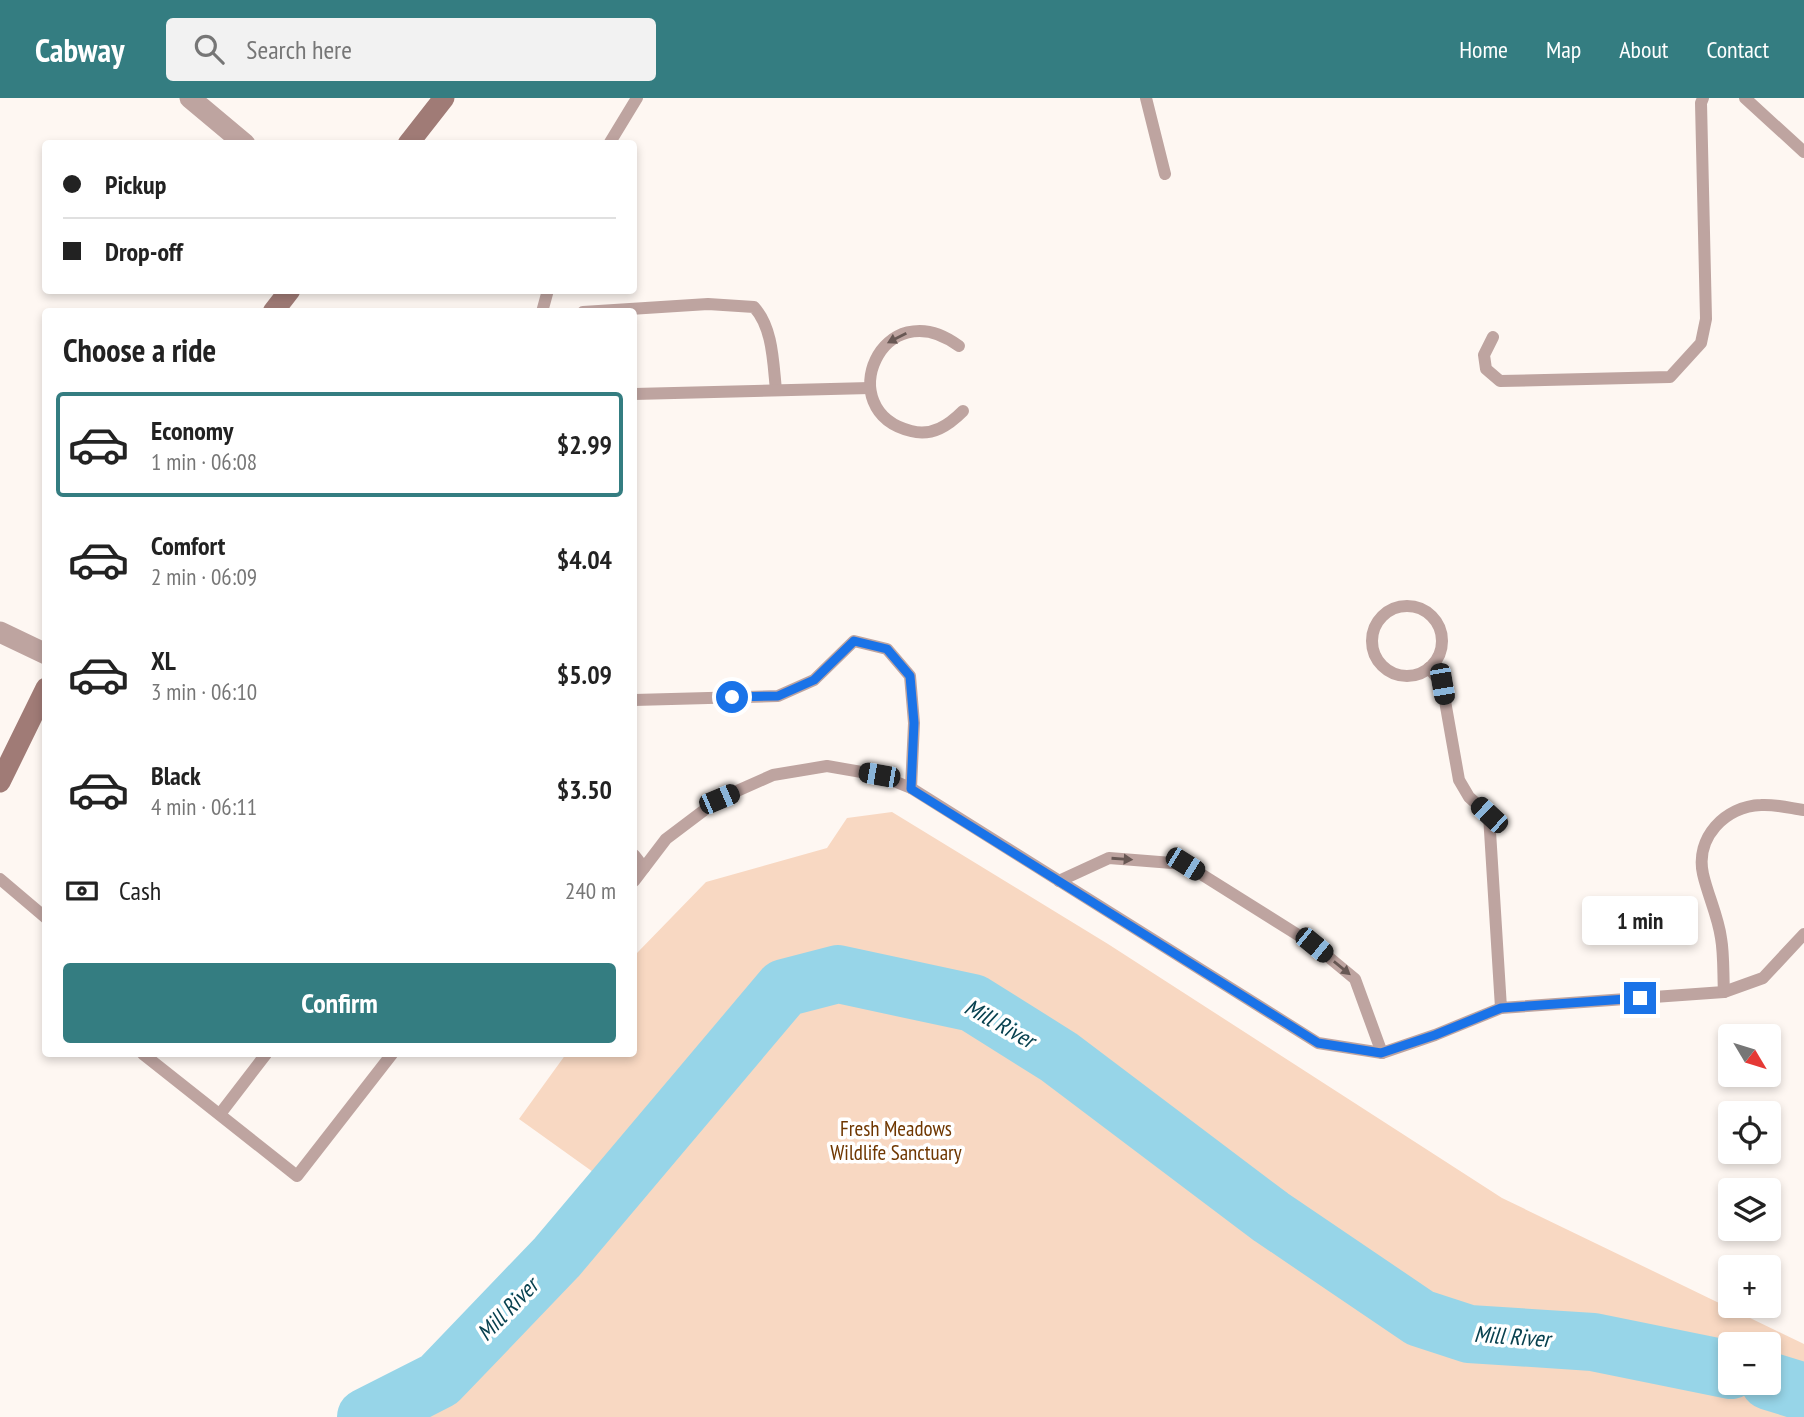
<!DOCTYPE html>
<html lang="en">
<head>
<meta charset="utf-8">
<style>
  body { margin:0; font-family:"PT Sans Narrow",sans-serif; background:#f2f2f2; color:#222; height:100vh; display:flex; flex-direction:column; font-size:26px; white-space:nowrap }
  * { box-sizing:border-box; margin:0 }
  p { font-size:23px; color:#767676 }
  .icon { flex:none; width:38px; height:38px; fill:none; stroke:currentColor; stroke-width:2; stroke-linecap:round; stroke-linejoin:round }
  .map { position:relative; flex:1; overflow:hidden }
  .side { position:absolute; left:42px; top:210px; width:595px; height:749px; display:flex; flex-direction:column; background:#fff; border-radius:7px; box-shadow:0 4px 10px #0003 }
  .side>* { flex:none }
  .banner { position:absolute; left:42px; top:42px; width:595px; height:154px; border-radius:7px; box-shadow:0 4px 10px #0003; display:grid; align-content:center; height:154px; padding:0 21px; background:#fff }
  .needle { width:46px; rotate:128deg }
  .tools { position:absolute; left:1718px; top:926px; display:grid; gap:14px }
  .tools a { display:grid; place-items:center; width:63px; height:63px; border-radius:7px; background:#fff; box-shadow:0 4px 10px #0003; font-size:35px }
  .end { position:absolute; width:32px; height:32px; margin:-16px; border:9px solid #1a73e8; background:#fff; box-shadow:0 0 0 4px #fff }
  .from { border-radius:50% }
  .bubble { position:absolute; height:49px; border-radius:7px; background:#fff; box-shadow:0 4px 10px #0003; font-size:23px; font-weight:600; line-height:49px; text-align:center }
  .car { position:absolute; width:21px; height:42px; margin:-21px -10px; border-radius:9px; box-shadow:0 0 5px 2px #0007; background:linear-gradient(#222 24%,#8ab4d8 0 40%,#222 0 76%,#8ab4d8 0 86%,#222 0) }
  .banner b { display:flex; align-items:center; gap:24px; height:66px; font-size:26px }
  .banner b+b { border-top:2px solid #e0e0e0 }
  .banner i { width:18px; height:18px; background:#222 }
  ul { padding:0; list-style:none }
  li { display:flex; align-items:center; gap:21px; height:105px; margin:0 14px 10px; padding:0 7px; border:4px solid transparent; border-radius:7px }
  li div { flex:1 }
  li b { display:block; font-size:26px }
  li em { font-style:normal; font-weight:600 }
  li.current { border-color:#347d81 }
  li>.icon { width:63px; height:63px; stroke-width:1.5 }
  h2 { padding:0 21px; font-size:32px; line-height:84px }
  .pay { display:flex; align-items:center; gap:18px; height:77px; padding:0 21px; font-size:26px }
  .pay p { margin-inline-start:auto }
  .cta { display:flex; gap:14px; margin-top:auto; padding:14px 21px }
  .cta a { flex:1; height:80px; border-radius:7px; background:#347d81; color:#fff; font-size:28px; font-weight:600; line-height:80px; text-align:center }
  header { display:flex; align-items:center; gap:42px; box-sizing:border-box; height:98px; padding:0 35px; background:#347d81; color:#fff }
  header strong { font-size:33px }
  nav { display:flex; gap:38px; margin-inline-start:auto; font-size:24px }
  .search { width:490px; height:63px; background:#f2f2f2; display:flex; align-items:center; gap:18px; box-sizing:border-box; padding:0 24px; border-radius:7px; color:#767676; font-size:26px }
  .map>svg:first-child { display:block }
</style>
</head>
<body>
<header>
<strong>Cabway</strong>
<div class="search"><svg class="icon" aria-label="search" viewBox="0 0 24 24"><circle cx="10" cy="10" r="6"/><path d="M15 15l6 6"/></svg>Search here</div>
<nav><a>Home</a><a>Map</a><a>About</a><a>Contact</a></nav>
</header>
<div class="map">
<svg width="1804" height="1319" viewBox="0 0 1804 1319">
  <rect width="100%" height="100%" fill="#fef7f2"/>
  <!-- green -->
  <path fill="#f8d8c2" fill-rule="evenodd" d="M892,714L1108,846L1502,1100L1804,1246V1319H338L393,1285L479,1226L521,1183L584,1107L607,1084L519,1021L566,956H634V860L637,855L706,784L827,750L847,720ZM1731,1246H1769V1284H1731Z"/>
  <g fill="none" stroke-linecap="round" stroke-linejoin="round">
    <!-- river -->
    <g stroke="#97d5e8" stroke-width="58">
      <polyline points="1769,1283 1804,1294"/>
      <polyline points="366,1319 439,1282 557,1159 784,890 838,876 973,905 1059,959 1271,1119 1420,1220 1469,1236 1593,1244 1731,1272"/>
    </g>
    <!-- lane -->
    <g stroke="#bea4a0" stroke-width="12">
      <polyline points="1146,0 1165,76"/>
      <polyline points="1745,0 1804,54"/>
      <polyline points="609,46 637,0"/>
      <polyline points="542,214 548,192"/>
      <path d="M583,214L708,206L754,209C773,230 773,264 776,292"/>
      <polyline points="1493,239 1484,257 1486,271 1500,283 1670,279 1701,245 1706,221 1701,5 1703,0"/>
      <path d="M959,248C882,191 830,313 911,333C932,339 949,327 963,313"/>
      <polyline points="634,296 870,290"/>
      <circle cx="1407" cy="543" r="35"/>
      <polyline points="1429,570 1442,586 1459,682 1469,699 1489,717 1501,910 1724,894 1763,880 1804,836"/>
      <polyline points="634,602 778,598 814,582 854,543 887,551 910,578 914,625 911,690"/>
      <polyline points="634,757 644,770"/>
      <polyline points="0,781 46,820"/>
      <polyline points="634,783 666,741 719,701 773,677 827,668 879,677 911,690 1318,945 1382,955 1435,937 1501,910"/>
      <polyline points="1059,783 1109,760 1185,766 1314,847 1355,881 1382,955"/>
      <path d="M1724,894C1723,876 1724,857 1721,840C1718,818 1708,798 1703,776C1695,740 1725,708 1761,707C1775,706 1790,710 1804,712"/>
      <polyline points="143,956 297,1078 392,956"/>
      <polyline points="220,1016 266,956"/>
    </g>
    <!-- street -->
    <g stroke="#bea4a0" stroke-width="21">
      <polyline points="190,0 245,46"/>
      <polyline points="0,534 46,556"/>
    </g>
    <!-- secondary -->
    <g stroke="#a07b76" stroke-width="21">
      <polyline points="408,46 444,0"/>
      <polyline points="273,214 290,192"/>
      <polyline points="0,684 46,590"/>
    </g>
  </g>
  <!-- one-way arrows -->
  <defs><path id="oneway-solid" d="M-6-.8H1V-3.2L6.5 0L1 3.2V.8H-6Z" transform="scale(1.75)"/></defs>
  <g fill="#685854">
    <use href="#oneway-solid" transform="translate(897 240) rotate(153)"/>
    <use href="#oneway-solid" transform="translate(1122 761) rotate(4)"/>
    <use href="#oneway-solid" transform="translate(1342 870) rotate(39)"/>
  </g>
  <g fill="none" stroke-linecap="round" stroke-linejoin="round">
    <!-- route -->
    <polyline stroke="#1a73e8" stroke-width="9" points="732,599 778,598 814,582 854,543 887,551 910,578 914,625 911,691 1318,945 1381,955 1435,937 1501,910 1640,900"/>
  </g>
  <g text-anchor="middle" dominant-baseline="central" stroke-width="7" stroke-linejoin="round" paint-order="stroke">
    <!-- park labels -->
    <g font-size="21" fill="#6f3701" stroke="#fff">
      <text x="896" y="1030">Fresh Meadows<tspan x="896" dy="24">Wildlife Sanctuary</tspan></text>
    </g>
    <!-- water labels -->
    <g font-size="23" font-style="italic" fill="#08414f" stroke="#fff">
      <text transform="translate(1000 925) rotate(29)">Mill River</text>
      <text transform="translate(507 1211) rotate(-46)">Mill River</text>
      <text transform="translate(1512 1238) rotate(4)">Mill River</text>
    </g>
  </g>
</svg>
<div class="tools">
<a><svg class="needle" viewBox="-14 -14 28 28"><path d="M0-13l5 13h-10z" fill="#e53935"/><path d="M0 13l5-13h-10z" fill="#767676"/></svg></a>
<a><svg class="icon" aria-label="locate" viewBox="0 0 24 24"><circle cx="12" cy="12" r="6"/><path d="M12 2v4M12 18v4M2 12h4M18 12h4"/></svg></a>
<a><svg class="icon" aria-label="layers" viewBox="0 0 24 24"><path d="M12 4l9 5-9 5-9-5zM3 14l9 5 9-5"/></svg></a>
<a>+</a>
<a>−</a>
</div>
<i class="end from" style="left:732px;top:599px"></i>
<i class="end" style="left:1640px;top:900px"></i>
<div class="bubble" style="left:1582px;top:798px;width:116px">1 min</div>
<i class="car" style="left:1442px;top:586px;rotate:170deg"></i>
<i class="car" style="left:879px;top:677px;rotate:280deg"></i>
<i class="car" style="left:719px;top:701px;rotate:67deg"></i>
<i class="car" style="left:1489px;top:717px;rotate:313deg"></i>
<i class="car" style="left:1185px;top:766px;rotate:122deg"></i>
<i class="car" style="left:1314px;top:847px;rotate:129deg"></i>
<div class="banner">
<b><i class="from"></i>Pickup</b>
<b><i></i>Drop-off</b>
</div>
<section class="side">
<h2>Choose a ride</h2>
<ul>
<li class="current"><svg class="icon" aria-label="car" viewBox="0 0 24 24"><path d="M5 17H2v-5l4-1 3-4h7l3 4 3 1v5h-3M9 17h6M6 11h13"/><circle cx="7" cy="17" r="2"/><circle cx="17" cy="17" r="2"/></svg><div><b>Economy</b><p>1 min · 06:08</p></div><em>$2.99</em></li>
<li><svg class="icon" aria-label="car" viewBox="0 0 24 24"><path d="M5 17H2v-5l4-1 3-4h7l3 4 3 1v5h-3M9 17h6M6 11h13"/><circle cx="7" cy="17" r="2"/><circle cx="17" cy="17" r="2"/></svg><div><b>Comfort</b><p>2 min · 06:09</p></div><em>$4.04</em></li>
<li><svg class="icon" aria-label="car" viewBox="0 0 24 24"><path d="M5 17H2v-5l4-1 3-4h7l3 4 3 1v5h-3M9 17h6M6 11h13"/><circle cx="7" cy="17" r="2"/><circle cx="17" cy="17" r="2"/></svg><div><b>XL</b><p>3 min · 06:10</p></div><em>$5.09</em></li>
<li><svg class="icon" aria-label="car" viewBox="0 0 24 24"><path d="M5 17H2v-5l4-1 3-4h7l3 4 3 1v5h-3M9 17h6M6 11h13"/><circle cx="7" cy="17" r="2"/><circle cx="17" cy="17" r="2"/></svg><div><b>Black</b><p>4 min · 06:11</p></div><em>$3.50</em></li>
</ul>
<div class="pay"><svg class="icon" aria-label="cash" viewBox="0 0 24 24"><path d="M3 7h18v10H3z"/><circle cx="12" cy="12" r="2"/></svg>Cash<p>240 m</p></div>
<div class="cta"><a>Confirm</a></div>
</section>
</div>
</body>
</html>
